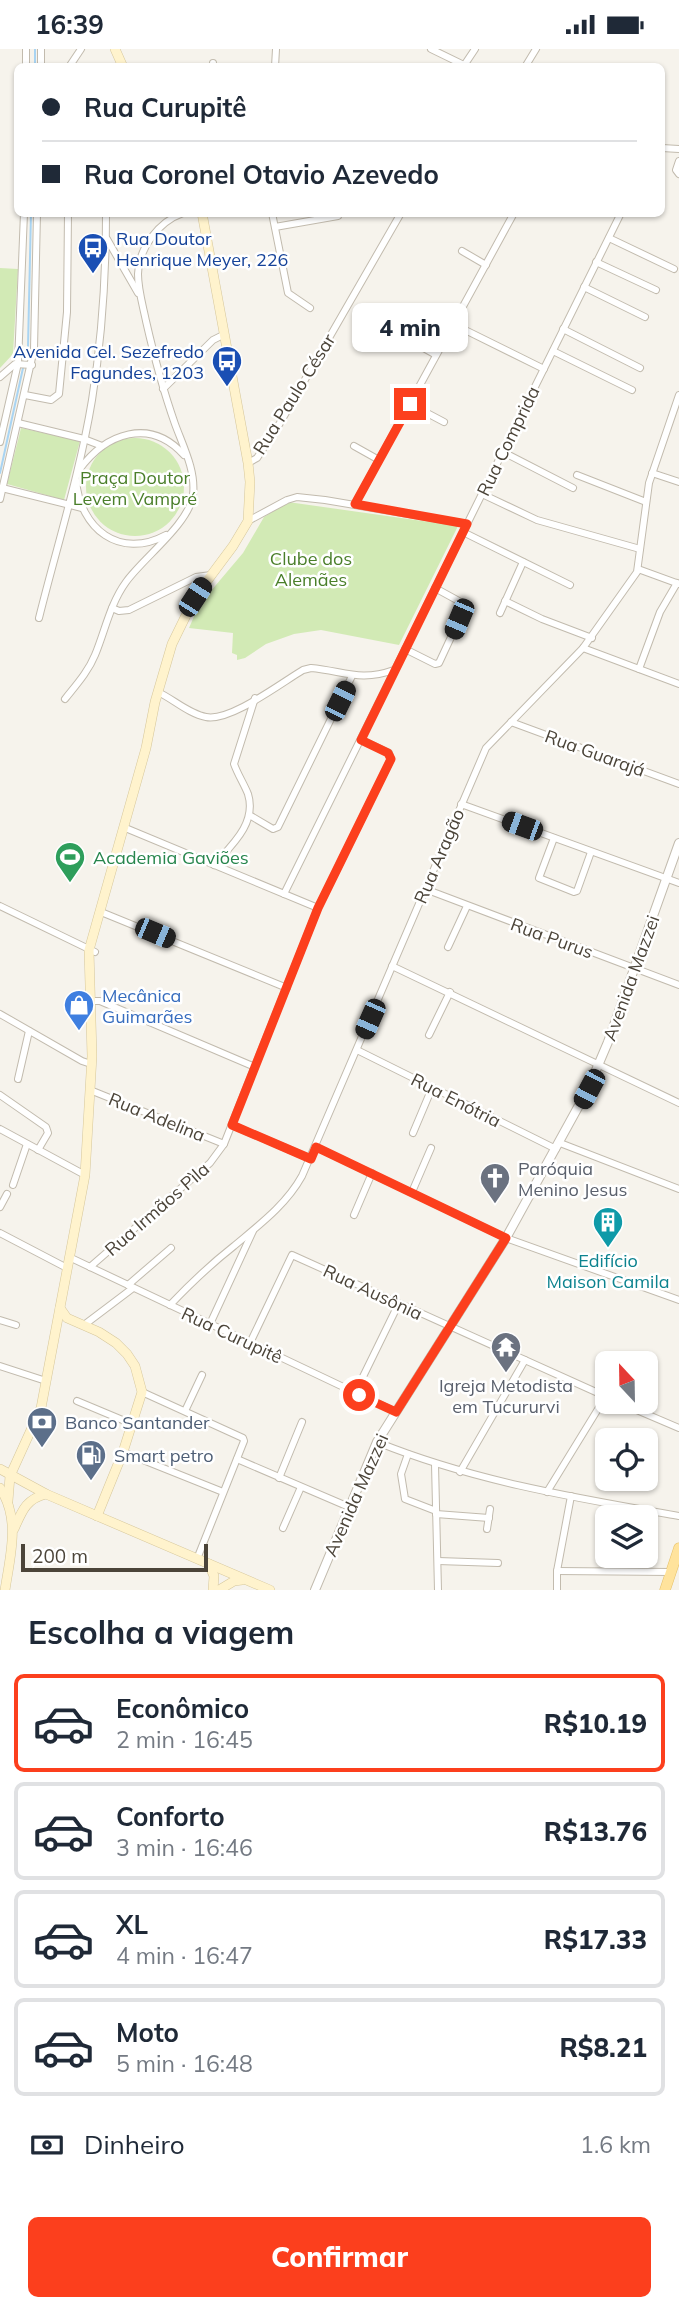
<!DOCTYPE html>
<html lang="pt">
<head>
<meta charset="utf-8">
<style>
  body { margin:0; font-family:Mulish,sans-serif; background:#f6f6f7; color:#1f2937; height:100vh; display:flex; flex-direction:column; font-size:26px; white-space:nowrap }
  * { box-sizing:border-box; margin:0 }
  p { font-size:23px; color:#747a83 }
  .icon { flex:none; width:38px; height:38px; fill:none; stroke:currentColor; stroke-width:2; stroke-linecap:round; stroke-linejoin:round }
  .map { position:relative; height:1541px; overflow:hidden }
  .details { display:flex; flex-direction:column; background:#fff; flex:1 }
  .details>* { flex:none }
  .hud { position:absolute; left:14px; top:14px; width:651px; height:154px; border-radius:10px; box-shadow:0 2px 5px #0004; display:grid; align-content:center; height:154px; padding:0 28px; background:#fff }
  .needle { width:46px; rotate:338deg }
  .controls { position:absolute; left:595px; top:1302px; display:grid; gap:14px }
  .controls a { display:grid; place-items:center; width:63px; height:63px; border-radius:10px; background:#fff; box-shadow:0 2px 5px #0004; font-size:35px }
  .scale { position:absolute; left:21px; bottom:18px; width:187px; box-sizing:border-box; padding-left:7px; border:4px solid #4b4439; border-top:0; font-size:19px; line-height:24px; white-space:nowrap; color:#4b4439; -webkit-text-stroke:5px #fff; paint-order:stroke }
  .end { position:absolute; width:32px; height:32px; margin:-16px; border:9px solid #fc3f1d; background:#fff; box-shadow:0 0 0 4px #fff }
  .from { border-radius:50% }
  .bubble { position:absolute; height:49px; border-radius:10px; background:#fff; box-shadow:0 2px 5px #0004; font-size:23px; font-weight:800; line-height:49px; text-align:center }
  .car { position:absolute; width:21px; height:42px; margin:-21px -10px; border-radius:9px; box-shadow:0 0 5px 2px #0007; background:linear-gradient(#222 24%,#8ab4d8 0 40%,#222 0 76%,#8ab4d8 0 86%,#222 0) }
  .hud b { display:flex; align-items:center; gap:24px; height:66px; font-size:26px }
  .hud b+b { border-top:2px solid #e0e1e3 }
  .hud i { width:18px; height:18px; background:#1f2937 }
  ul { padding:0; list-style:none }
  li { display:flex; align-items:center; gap:21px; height:98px; margin:0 14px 10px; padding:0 14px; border:4px solid #e0e1e3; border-radius:10px }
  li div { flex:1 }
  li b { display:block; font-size:26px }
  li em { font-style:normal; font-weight:800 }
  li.selected { border-color:#fc3f1d }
  li>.icon { width:63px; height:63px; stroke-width:1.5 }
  h2 { padding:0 28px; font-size:32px; line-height:84px }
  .pay { display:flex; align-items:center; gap:18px; height:77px; padding:0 28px; font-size:26px }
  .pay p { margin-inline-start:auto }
  .cta { display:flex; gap:14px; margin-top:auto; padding:14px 28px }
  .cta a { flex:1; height:80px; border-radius:10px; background:#fc3f1d; color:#fff; font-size:28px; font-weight:800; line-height:80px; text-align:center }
  .status { display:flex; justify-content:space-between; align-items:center; height:49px; padding:0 35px; background:#fff; direction:ltr }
  .status svg { height:19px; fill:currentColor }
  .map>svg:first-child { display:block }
</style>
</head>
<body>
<div class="status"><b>16:39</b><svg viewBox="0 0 49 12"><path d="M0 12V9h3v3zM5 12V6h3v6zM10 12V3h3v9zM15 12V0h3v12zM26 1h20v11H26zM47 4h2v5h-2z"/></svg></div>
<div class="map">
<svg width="679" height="1541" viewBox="0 0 679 1541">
  <rect width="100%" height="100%" fill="#f6f3ec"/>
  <!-- green -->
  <g fill="#d2eab5">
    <polygon points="0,219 18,220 13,305 0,319"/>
    <polygon points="21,379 80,392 64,451 7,435"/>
    <circle cx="135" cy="438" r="49"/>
    <polygon points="288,453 458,477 399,596 321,581 294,585 266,595 245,609 237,611 237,606 232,604 233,584 189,579 199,556 243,504 264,468"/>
  </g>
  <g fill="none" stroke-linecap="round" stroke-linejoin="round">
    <!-- stream -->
    <g stroke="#a9d4f2" stroke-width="2">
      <polyline points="35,18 35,0"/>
      <polyline points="28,297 31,164"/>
      <polyline points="0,424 23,319"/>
    </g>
    <!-- minor casing -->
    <g stroke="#c2bbae" stroke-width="8">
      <g id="minor">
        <polyline points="431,0 468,18"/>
        <polyline points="26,18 26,0"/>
        <polyline points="41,18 41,0"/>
        <polyline points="69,18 81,0"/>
        <polyline points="213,18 213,14"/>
        <polyline points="275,18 276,0"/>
        <polyline points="463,18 475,0"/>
        <polyline points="525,18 536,0"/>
        <polyline points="662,99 679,100"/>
        <polyline points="679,112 676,121 679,125"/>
        <polyline points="272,164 288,244 310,259"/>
        <polyline points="275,178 338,167"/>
        <polyline points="609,189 674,220"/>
        <polyline points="107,190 138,244"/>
        <polyline points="462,202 486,216"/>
        <polyline points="596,213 656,241"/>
        <polyline points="584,238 645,268"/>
        <polyline points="414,262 450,281"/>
        <polyline points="453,275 544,320"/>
        <polyline points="563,280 640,319"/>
        <polyline points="409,291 436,306"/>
        <polyline points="553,302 632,341"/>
        <polyline points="0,328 15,315 32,316"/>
        <polyline points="163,340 213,291 225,285"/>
        <polyline points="25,346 51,351 59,345 67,263 68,164"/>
        <polyline points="410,355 444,373"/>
        <polyline points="18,374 84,390 102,397"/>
        <polyline points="0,393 18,314 24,164"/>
        <polyline points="354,397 379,411"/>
        <polyline points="503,403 573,439"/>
        <polyline points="248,414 257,409 280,374 401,164"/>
        <path d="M79,421C106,384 150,368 184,406"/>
        <polyline points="652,424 679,433"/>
        <polyline points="577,426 646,453"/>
        <path d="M76,431C80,480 120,511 166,486"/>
        <polyline points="2,439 82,459"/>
        <polyline points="482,445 537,471 640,500"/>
        <polyline points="0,450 34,300 37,164"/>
        <polyline points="355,455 514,164"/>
        <polyline points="248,472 287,451 297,448 325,451 467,475"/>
        <polyline points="463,483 570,536"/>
        <polyline points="638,520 679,535"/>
        <polyline points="505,552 542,570 592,589"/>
        <polyline points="112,559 119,562 129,561 196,528 211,526"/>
        <polyline points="500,564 523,513"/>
        <path d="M39,569C57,497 80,424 92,351C102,289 106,227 106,164"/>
        <polyline points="583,599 679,635"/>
        <polyline points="405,600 435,615 439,614 466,556 435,539"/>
        <polyline points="639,620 660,563 677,534"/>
        <path d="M158,643C173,650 189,665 206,668C230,673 281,634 303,621L311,619C344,622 360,633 394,621"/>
        <path d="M65,650C76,636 88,623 95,606C105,582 110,555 126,533C143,509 189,475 193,446C196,422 183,397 175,375C163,341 154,307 146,272C143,257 138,241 138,225C139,199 158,173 183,164"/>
        <polyline points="511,673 679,735"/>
        <polyline points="461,755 679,834"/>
        <polyline points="251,767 273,780 278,778 352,627"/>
        <polyline points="123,778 318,859"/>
        <polyline points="554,789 539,829 574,843 577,842 591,803"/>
        <path d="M214,816C232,796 257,774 248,745C244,735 238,726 234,715L255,649"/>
        <polyline points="425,840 679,936"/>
        <polyline points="284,845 621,164"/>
        <polyline points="0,857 95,903"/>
        <polyline points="101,863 287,939"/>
        <polyline points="448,898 467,857"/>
        <polyline points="392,917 679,1054"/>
        <polyline points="91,952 100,952 255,1018"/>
        <polyline points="0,965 82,1012 91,1015"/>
        <polyline points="429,986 450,943"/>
        <polyline points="357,1001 556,1100"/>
        <polyline points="18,1030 29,982"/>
        <polyline points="90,1041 224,1095"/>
        <polyline points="0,1046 46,1078 48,1084 38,1101"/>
        <polyline points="232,1076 311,1110"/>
        <polyline points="0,1080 85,1126"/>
        <polyline points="413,1084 432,1039"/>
        <polyline points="560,1094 679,1140"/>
        <polyline points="316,1098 506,1189 679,1251"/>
        <polyline points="13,1136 27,1095"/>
        <polyline points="412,1143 431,1099"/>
        <polyline points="0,1158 7,1145"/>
        <polyline points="354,1166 372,1124"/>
        <polyline points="0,1184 67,1219"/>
        <polyline points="69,1208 396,1363"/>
        <polyline points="90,1218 210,1114 224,1095 318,859 391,710 389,704 361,691"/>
        <polyline points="128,1236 171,1199"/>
        <path d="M170,1256C190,1235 211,1215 234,1197C259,1176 286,1156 302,1127L486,699L583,599L637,523L649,434L679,346"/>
        <polyline points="0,1271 16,1276"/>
        <polyline points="210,1275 253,1182"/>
        <polyline points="84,1276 133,1239"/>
        <polyline points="250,1294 292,1206 607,1348"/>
        <polyline points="0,1317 46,1332"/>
        <polyline points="142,1343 243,1389 244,1392 197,1510"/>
        <polyline points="355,1344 398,1256"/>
        <polyline points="77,1352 132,1375"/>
        <polyline points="618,1353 679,1379"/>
        <polyline points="185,1362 202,1326"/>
        <path d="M377,1393C473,1432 576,1449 679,1467"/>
        <polyline points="123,1403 223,1443"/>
        <polyline points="408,1405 401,1425 405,1450 436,1462"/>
        <polyline points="237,1410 349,1458"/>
        <polyline points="435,1415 438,1541"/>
        <polyline points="460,1423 525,1311"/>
        <polyline points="279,1429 302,1373"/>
        <polyline points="547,1443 606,1347"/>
        <polyline points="436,1465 489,1469"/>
        <polyline points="283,1479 301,1438"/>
        <polyline points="487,1480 490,1460"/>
        <polyline points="438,1512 498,1514"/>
        <polyline points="557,1522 671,1523"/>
        <polyline points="557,1541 557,1522 571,1447"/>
      </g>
    </g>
    <!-- tertiary casing -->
    <g stroke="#c2bbae" stroke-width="10">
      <polyline id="tertiary" points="315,1541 377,1393 506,1189 588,1040 608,993 679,794"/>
    </g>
    <!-- secondary casing -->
    <g stroke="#d6c79b" stroke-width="10">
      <g id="secondary">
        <polyline points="115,0 123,18"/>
        <polyline points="60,1259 67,1269 99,1283 116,1294 127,1305 135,1317 142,1343 123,1403 97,1467"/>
        <polyline points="0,1420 46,1445 270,1541"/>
        <path d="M0,1439C21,1470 10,1507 5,1541"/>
        <polyline points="8,1452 10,1427 41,1359 85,1126 92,1007 89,901 146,699 155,653 172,595 195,548 233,497 248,472 250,433 248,414 202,164"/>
        <path d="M14,1480C22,1462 26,1450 46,1445"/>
        <polyline points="209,1515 214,1527 213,1541"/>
        <polyline points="219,1541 234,1532 242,1531"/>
      </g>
    </g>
    <!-- primary casing -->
    <g stroke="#e6c16a" stroke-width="11">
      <polyline id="primary" points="665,1541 679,1499"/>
    </g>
    <!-- minor -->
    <use href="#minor" stroke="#fff" stroke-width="6"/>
    <!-- tertiary -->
    <use href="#tertiary" stroke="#fff" stroke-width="8"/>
    <!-- secondary -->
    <use href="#secondary" stroke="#fff3cd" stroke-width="9"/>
    <!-- primary -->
    <use href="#primary" stroke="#ffe39c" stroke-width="10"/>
  </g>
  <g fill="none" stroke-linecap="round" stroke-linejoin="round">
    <!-- route -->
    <polyline stroke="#fc3f1d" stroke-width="9" points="359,1346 396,1363 506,1189 316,1098 311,1110 232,1076 318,859 391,710 388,704 361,691 467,475 355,455 410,355"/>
  </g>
  <!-- icons -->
  <defs>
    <g id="bus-pin" transform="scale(1.575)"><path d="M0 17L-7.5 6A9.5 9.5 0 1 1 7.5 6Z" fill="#1a4fb4" stroke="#fff"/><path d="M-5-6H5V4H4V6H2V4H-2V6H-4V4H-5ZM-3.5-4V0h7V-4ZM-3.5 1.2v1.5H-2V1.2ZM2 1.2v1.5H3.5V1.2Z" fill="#fff"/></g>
    <g id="stadium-pin" transform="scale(1.575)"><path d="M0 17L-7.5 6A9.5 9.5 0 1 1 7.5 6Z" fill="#2e9e5b" stroke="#fff"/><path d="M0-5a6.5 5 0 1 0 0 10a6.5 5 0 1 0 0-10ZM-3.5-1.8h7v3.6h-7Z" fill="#fff"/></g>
    <g id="shop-pin" transform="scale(1.575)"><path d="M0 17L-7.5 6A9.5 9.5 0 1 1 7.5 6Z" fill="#3f7fe0" stroke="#fff"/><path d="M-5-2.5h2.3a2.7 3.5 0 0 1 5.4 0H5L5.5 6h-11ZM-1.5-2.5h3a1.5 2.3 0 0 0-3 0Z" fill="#fff"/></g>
    <g id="church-pin" transform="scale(1.575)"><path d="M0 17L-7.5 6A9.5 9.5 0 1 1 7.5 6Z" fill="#6b7280" stroke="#fff"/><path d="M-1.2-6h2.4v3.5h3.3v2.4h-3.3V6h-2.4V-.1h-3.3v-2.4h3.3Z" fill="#fff"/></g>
    <g id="building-pin" transform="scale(1.575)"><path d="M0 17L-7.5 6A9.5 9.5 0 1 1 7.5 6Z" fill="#0f9aa8" stroke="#fff"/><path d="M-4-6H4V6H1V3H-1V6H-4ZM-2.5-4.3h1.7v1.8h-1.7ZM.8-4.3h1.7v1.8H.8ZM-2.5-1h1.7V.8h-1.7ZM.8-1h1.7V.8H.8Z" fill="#fff"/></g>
    <g id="temple-pin" transform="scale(1.575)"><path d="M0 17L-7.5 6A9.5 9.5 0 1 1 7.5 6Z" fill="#6b7280" stroke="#fff"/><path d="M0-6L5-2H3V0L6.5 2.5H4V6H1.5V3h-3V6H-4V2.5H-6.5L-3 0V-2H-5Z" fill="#fff"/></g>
    <g id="bank-pin" transform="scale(1.575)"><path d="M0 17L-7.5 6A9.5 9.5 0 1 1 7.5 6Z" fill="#5c6f8a" stroke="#fff"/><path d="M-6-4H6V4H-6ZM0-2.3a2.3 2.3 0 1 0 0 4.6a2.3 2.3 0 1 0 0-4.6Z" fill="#fff"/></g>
    <g id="fuel-pin" transform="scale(1.575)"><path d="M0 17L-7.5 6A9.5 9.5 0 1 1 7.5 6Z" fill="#5c6f8a" stroke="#fff"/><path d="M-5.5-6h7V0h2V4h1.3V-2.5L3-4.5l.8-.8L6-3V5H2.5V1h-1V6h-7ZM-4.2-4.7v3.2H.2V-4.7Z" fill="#fff"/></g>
  </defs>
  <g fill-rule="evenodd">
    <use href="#bus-pin" x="93" y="199"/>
    <use href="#bus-pin" x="227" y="312"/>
    <use href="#stadium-pin" x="70" y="808"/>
    <use href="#shop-pin" x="79" y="956"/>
    <use href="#church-pin" x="495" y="1129"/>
    <use href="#building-pin" x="608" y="1173"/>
    <use href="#temple-pin" x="506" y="1298"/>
    <use href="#bank-pin" x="42" y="1373"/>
    <use href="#fuel-pin" x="91" y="1406"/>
  </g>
  <g text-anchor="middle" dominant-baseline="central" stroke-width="5" stroke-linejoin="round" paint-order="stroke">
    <!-- transit labels -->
    <g font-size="18" fill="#164399" stroke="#fff" text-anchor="start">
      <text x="116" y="189">Rua Doutor<tspan x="116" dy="21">Henrique Meyer, 226</tspan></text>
      <text x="204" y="302" text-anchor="end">Avenida Cel. Sezefredo<tspan x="204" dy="21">Fagundes, 1203</tspan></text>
    </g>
    <!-- street labels -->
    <g font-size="18" fill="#4b4439" stroke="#fff">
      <text transform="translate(294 345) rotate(-58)">Rua Paulo César</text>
      <text transform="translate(508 392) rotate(-64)">Rua Comprida</text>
      <text transform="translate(595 704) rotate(20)">Rua Guarajá</text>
      <text transform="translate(439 807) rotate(-67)">Rua Aragão</text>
      <text transform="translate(552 889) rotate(20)">Rua Purus</text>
      <text transform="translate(631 929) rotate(-70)">Avenida Mazzei</text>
      <text transform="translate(456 1051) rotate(27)">Rua Enótria</text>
      <text transform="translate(157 1068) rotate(22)">Rua Adelina</text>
      <text transform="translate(157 1160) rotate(-41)">Rua Irmãos Pìla</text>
      <text transform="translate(373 1243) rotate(25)">Rua Ausônia</text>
      <text transform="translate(232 1286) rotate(25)">Rua Curupitê</text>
      <text transform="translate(356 1446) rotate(-66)">Avenida Mazzei</text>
    </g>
    <!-- park labels -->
    <g font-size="18" fill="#4a7f2a" stroke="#fff">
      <text x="135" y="428">Praça Doutor<tspan x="135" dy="21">Levem Vampré</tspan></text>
      <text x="311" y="509">Clube dos<tspan x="311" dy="21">Alemães</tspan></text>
    </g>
    <!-- leisure labels -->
    <g font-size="18" fill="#27864d" stroke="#fff" text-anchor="start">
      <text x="93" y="808">Academia Gaviões</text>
    </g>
    <!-- shop labels -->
    <g font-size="18" fill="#366cbe" stroke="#fff" text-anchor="start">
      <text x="102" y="946">Mecânica<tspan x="102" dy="21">Guimarães</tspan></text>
    </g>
    <!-- worship labels -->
    <g font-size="18" fill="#5b616d" stroke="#fff" text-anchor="start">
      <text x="518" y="1119">Paróquia<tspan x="518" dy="21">Menino Jesus</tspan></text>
      <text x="506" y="1336" text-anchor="middle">Igreja Metodista<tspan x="506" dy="21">em Tucururvi</tspan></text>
    </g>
    <!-- culture labels -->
    <g font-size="18" fill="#0d838f" stroke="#fff">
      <text x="608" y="1211">Edifício<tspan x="608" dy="21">Maison Camila</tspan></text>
    </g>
    <!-- service labels -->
    <g font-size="18" fill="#4e5e75" stroke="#fff" text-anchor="start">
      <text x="65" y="1373">Banco Santander</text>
      <text x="114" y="1406">Smart petro</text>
    </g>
  </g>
</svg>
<div class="controls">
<a><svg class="needle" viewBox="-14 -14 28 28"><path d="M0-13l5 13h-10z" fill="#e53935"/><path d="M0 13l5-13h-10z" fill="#747a83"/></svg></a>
<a><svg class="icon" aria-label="locate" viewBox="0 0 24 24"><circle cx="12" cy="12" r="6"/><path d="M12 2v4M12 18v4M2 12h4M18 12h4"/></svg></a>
<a><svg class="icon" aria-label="layers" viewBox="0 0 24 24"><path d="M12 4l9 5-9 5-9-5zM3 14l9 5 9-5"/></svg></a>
</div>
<div class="scale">200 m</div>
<i class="end from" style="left:359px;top:1346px"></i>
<i class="end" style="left:410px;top:355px"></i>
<div class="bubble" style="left:352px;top:254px;width:116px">4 min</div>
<i class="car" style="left:195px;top:548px;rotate:33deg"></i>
<i class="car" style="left:459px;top:570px;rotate:203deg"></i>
<i class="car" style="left:340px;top:652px;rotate:26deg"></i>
<i class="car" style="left:522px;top:777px;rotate:290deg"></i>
<i class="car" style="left:155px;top:884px;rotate:113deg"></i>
<i class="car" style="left:370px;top:970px;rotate:204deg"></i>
<i class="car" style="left:589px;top:1040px;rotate:208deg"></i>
<div class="hud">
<b><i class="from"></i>Rua Curupitê</b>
<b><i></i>Rua Coronel Otavio Azevedo</b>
</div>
</div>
<section class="details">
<h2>Escolha a viagem</h2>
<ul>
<li class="selected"><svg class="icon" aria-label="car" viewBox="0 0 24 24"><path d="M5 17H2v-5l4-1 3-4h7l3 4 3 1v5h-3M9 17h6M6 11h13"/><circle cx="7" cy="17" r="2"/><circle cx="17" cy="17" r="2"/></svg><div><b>Econômico</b><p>2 min · 16:45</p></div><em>R$10.19</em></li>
<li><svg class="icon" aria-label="car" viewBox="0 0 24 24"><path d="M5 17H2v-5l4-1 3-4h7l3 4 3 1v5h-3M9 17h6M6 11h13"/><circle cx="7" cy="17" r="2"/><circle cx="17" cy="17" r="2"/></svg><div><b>Conforto</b><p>3 min · 16:46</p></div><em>R$13.76</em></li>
<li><svg class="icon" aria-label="car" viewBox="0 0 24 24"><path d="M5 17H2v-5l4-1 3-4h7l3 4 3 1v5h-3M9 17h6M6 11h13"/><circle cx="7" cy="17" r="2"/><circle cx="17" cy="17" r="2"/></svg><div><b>XL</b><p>4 min · 16:47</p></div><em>R$17.33</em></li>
<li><svg class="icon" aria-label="car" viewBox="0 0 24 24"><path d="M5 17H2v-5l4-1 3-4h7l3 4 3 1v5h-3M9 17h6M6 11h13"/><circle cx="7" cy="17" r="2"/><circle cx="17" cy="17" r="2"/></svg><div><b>Moto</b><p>5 min · 16:48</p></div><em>R$8.21</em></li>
</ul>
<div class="pay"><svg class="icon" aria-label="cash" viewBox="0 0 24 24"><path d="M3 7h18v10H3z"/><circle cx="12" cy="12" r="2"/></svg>Dinheiro<p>1.6 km</p></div>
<div class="cta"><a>Confirmar</a></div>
</section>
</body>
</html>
